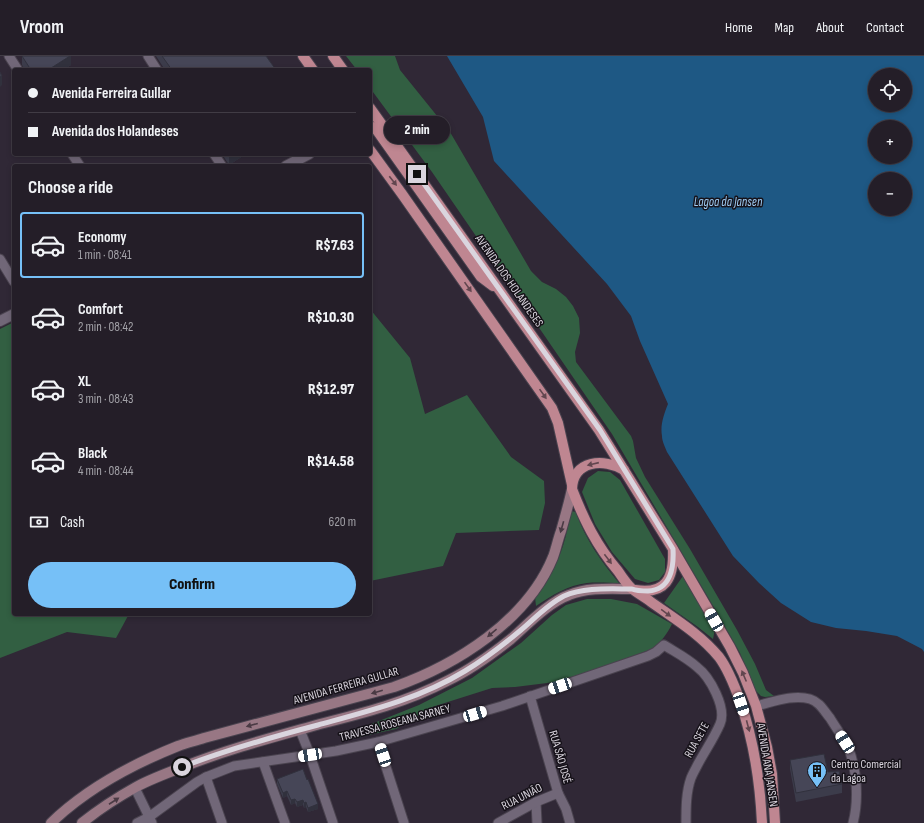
<!DOCTYPE html>
<html lang="en">
<head>
<meta charset="utf-8">
<style>
  body { margin:0; font-family:"Sofia Sans Condensed",sans-serif; background:#302b34; color:#f1f3f6; height:100vh; display:flex; flex-direction:column; font-size:15px; white-space:nowrap }
  * { box-sizing:border-box; margin:0 }
  p { font-size:13px; color:#a3a2a8 }
  .icon { flex:none; width:22px; height:22px; fill:none; stroke:currentColor; stroke-width:2; stroke-linecap:round; stroke-linejoin:round }
  .map { position:relative; flex:1; overflow:hidden }
  .details { position:absolute; left:12px; top:108px; width:360px; height:452px; display:flex; flex-direction:column; background:#241e28; border-radius:4px; box-shadow:0 2px 6px #0003,0 0 0 1px #413c45 }
  .details>* { flex:none }
  .hud { position:absolute; left:12px; top:12px; width:360px; height:88px; border-radius:4px; box-shadow:0 2px 6px #0003,0 0 0 1px #413c45; display:grid; align-content:center; height:88px; padding:0 16px; background:#241e28 }
  .fabs { position:absolute; left:868px; top:12px; display:grid; gap:8px }
  .fabs a { display:grid; place-items:center; width:44px; height:44px; border-radius:50%; background:#241e28; box-shadow:0 2px 6px #0003,0 0 0 1px #413c45; font-size:20px }
  .end { position:absolute; width:18px; height:18px; margin:-9px; border:5px solid #dad5de; background:#111; box-shadow:0 0 0 2px #111 }
  .from { border-radius:50% }
  .bubble { position:absolute; height:28px; border-radius:14px; background:#241e28; box-shadow:0 2px 6px #0003,0 0 0 1px #413c45; font-size:13px; font-weight:800; line-height:28px; text-align:center }
  .car { position:absolute; width:12px; height:24px; margin:-12px -6px; border-radius:5px; box-shadow:0 0 3px 1px #0007; background:linear-gradient(#fff 24%,#345 0 40%,#fff 0 76%,#345 0 86%,#fff 0) }
  .hud b { display:flex; align-items:center; gap:14px; height:38px; font-size:15px }
  .hud b+b { border-top:1px solid #413c45 }
  .hud i { width:10px; height:10px; background:#f1f3f6 }
  ul { padding:0; list-style:none }
  li { display:flex; align-items:center; gap:12px; height:66px; margin:0 8px 6px; padding:0 8px; border:2px solid transparent; border-radius:4px }
  li div { flex:1 }
  li b { display:block; font-size:15px }
  li em { font-style:normal; font-weight:800 }
  li.on { border-color:#76c0f7 }
  li>.icon { width:36px; height:36px; stroke-width:1.5 }
  h2 { padding:0 16px; font-size:18px; line-height:48px }
  .pay { display:flex; align-items:center; gap:10px; height:44px; padding:0 16px; font-size:15px }
  .pay p { margin-inline-start:auto }
  .action { display:flex; gap:8px; margin-top:auto; padding:8px 16px }
  .action a { flex:1; height:46px; border-radius:24px; background:#76c0f7; color:#111; font-size:16px; font-weight:800; line-height:46px; text-align:center }
  header { display:flex; align-items:center; gap:24px; box-sizing:border-box; height:56px; padding:0 20px; background:#241e28; border-bottom:1px solid #413c45 }
  header strong { font-size:19px }
  nav { display:flex; gap:22px; margin-inline-start:auto; font-size:14px }
  .map>svg:first-child { display:block }
</style>
</head>
<body>
<header>
<strong>Vroom</strong>
<nav><a>Home</a><a>Map</a><a>About</a><a>Contact</a></nav>
</header>
<div class="map">
<svg width="924" height="767" viewBox="0 0 924 767">
  <rect width="100%" height="100%" fill="#302836"/>
  <!-- green -->
  <g fill="#325f42">
    <polygon points="346,0 395,0 400,14 450,76 531,215 542,226 556,233 566,241 573,250 579,262 580,277 575,296 576,306 631,380 633,385 636,402 645,421 690,493 737,574 755,608 766,634 774,640 765,641 761,640 755,634 740,597 719,560 612,378 432,116 370,32 370,14 357,14"/>
    <polygon points="370,253 410,302 425,358 467,339 511,401 544,425 545,447 539,474 456,477 443,510 370,525"/>
    <polygon points="14,266 14,558 129,558 116,582 67,576 0,602 0,273"/>
    <polygon points="598,415 610,416 620,424 665,503 665,516 659,524 648,527 635,523 612,496 595,468 582,436 588,422"/>
    <path d="M571,455L576,456C585,483 601,505 619,527C609,527 598,526 587,527C568,529 551,540 536,550L535,541C539,535 545,530 548,523C561,502 567,479 571,455Z"/>
    <polygon points="683,520 715,573 713,583 698,571 664,547"/>
    <path d="M587,543H611L637,548L672,568C667,578 661,586 652,593L563,625L515,631L492,632L432,651L396,673L355,682L354,675L419,649L472,622L521,587L552,559L566,549Z"/>
  </g>
  <!-- water -->
  <path fill="#1e5884" fill-rule="evenodd" d="M447,0H924V596L922,593L897,580L866,575L836,572L811,566L781,547L759,527L733,500L667,396C665,391 662,385 662,380C660,369 664,358 668,348L640,285L631,260L607,228L494,105L483,61ZM875,19H905V49H875ZM875,71H905V101H875ZM875,123H905V153H875Z"/>
  <g fill="none" stroke-linecap="round" stroke-linejoin="round">
    <!-- minor casing -->
    <g stroke="#4a434f" stroke-width="11">
      <g id="minor">
        <polyline points="9,0 18,14"/>
        <polyline points="148,0 157,14"/>
        <polyline points="72,98 80,110"/>
        <polyline points="214,98 222,110"/>
        <polyline points="0,203 14,226"/>
        <polyline points="530,640 545,692 558,737 566,753 570,767"/>
        <path d="M756,650C773,646 793,638 810,643C820,646 824,655 830,662C836,672 843,681 848,691C857,713 859,744 853,767"/>
        <polyline points="300,674 310,699 333,767"/>
        <polyline points="378,686 404,767"/>
        <polyline points="263,706 285,767"/>
        <polyline points="206,721 222,767"/>
        <polyline points="135,732 152,767"/>
        <polyline points="536,746 537,767"/>
        <path d="M137,767L149,761L197,726L206,721L234,710L336,695L378,686L502,650L648,600L656,596L664,589C675,596 687,602 697,611C710,621 727,652 720,668C714,682 705,695 698,708C696,712 693,717 691,722C686,736 686,752 686,767"/>
        <polyline points="498,767 536,746 558,737"/>
      </g>
    </g>
    <!-- tertiary casing -->
    <g stroke="#4a434f" stroke-width="12">
      <g id="tertiary">
        <polyline points="286,110 309,98"/>
        <polyline points="0,265 14,258"/>
      </g>
    </g>
    <!-- secondary casing -->
    <g stroke="#4a434f" stroke-width="12">
      <g id="secondary">
        <path d="M51,767C85,734 133,708 178,690C186,687 195,685 204,682L394,631C456,609 527,565 553,501C556,493 558,483 561,475C565,461 569,447 572,433"/>
        <path d="M82,767C98,754 118,741 136,731C151,723 167,717 183,711C228,693 274,681 320,668C364,657 407,646 447,625C470,614 491,599 511,583C527,569 549,546 569,539C588,531 612,533 632,533"/>
      </g>
    </g>
    <!-- primary casing -->
    <g stroke="#4a434f" stroke-width="12">
      <g id="primary">
        <polyline points="303,0 313,14"/>
        <polyline points="333,0 343,14"/>
        <polyline points="370,52 599,374 673,493 730,591 743,617 756,650 767,691 772,718 775,767"/>
        <polyline points="370,70 376,73 481,221 493,230"/>
        <polyline points="370,94 402,138 552,352 558,367 572,429"/>
        <path d="M624,414C604,402 573,404 572,433C584,464 596,489 618,515C622,521 626,527 631,532C637,537 645,541 651,546C675,563 700,578 719,601C728,613 735,631 740,645C754,685 760,725 762,767"/>
        <path d="M635,534C666,539 674,522 673,494"/>
      </g>
    </g>
    <!-- minor -->
    <use href="#minor" stroke="#716778" stroke-width="9"/>
    <!-- tertiary -->
    <use href="#tertiary" stroke="#716778" stroke-width="10"/>
    <!-- secondary -->
    <use href="#secondary" stroke="#987784" stroke-width="10"/>
    <!-- primary -->
    <use href="#primary" stroke="#bf8691" stroke-width="10"/>
  </g>
  <!-- wall -->
  <g fill="#3c3c4b">
    <polygon points="22,0 71,0 71,9 63,14 25,14 22,9"/>
    <polygon points="156,0 266,0 276,14 165,14"/>
    <polygon points="222,98 246,98 229,109"/>
    <polygon points="790,704 828,716 842,728 842,737 796,746 790,713"/>
    <polygon points="277,723 318,753 308,756 306,751 304,752 303,749 297,751 295,747 291,749 287,740 283,742 277,728"/>
  </g>
  <!-- shaded-wall -->
  <g fill="#31313d">
    <polygon points="70,0 71,0 71,9 63,14 48,14"/>
    <polygon points="2,20 2,29 0,31 0,21"/>
    <polygon points="231,98 246,98 229,109 229,99"/>
    <polygon points="287,735 287,740 283,742 283,737"/>
    <polygon points="295,743 295,747 291,749 291,744"/>
    <polygon points="303,744 303,749 297,751 297,746"/>
    <polygon points="306,746 306,751 304,752 304,747"/>
    <polygon points="318,748 318,753 308,756 308,752"/>
  </g>
  <!-- building -->
  <g fill="#464657" stroke="#31313d">
    <polygon points="22,0 70,0 48,14 31,14"/>
    <polygon points="162,0 266,0 276,14 172,14"/>
    <polygon points="0,16 2,20 0,21"/>
    <polygon points="824,698 828,716 839,715 842,728 796,737 790,704"/>
    <polygon points="303,713 307,724 308,723 318,748 308,752 306,746 304,747 303,744 297,746 295,743 291,744 287,735 283,737 277,723"/>
  </g>
  <!-- one-way arrows -->
  <defs><path id="oneway-solid" d="M-6-.8H1V-3.2L6.5 0L1 3.2V.8H-6Z"/></defs>
  <g fill="#62464f">
    <use href="#oneway-solid" transform="translate(393 125) rotate(52)"/>
    <use href="#oneway-solid" transform="translate(468 231) rotate(55)"/>
    <use href="#oneway-solid" transform="translate(543 338) rotate(55)"/>
    <use href="#oneway-solid" transform="translate(593 408) rotate(167)"/>
    <use href="#oneway-solid" transform="translate(608 503) rotate(53)"/>
    <use href="#oneway-solid" transform="translate(666 557) rotate(36)"/>
    <use href="#oneway-solid" transform="translate(744 620) rotate(-113)"/>
    <use href="#oneway-solid" transform="translate(748 670) rotate(75)"/>
  </g>
  <g fill="#4a3a44">
    <use href="#oneway-solid" transform="translate(562 471) rotate(106)"/>
    <use href="#oneway-solid" transform="translate(492 577) rotate(140)"/>
    <use href="#oneway-solid" transform="translate(377 636) rotate(164)"/>
    <use href="#oneway-solid" transform="translate(252 669) rotate(165)"/>
    <use href="#oneway-solid" transform="translate(114 745) rotate(-33)"/>
  </g>
  <g fill="none" stroke-linecap="round" stroke-linejoin="round">
    <!-- route -->
    <path stroke="#dad5de" stroke-width="5" d="M182,711C226,694 272,681 318,669C369,655 419,643 465,615C485,603 503,589 521,574C534,563 548,548 564,540C584,531 610,533 632,533C637,535 643,535 648,535C671,534 674,511 673,493L600,374L417,118"/>
  </g>
  <!-- icons -->
  <defs>
    <g id="building-pin" transform="scale(1)"><path d="M0 17L-7.5 6A9.5 9.5 0 1 1 7.5 6Z" fill="#76c0f7" stroke="#161219"/><path d="M-4-6H4V6H1V3H-1V6H-4ZM-2.5-4.3h1.7v1.8h-1.7ZM.8-4.3h1.7v1.8H.8ZM-2.5-1h1.7V.8h-1.7ZM.8-1h1.7V.8H.8Z" fill="#111"/></g>
  </defs>
  <g fill-rule="evenodd">
    <use href="#building-pin" x="817" y="715"/>
  </g>
  <g text-anchor="middle" dominant-baseline="central" stroke-width="3" stroke-linejoin="round" paint-order="stroke">
    <!-- street labels -->
    <g font-size="12" fill="#dad5de" stroke="#161219">
      <text transform="translate(509 225) rotate(55)">AVENIDA DOS HOLANDESES</text>
      <text transform="translate(346 630) rotate(-16)">AVENIDA FERREIRA GULLAR</text>
      <text transform="translate(395 667) rotate(-15)">TRAVESSA ROSEANA SARNEY</text>
      <text transform="translate(697 684) rotate(-61)">RUA SETE</text>
      <text transform="translate(560 701) rotate(74)">RUA SÃO JOSÉ</text>
      <text transform="translate(767 709) rotate(81)">AVENIDA ANA JANSEN</text>
      <text transform="translate(522 741) rotate(-27)">RUA UNIÃO</text>
    </g>
    <!-- poi labels -->
    <g font-size="12" fill="#dad5de" stroke="#161219" text-anchor="start">
      <text x="831" y="708">Centro Comercial<tspan x="831" dy="14">da Lagoa</tspan></text>
    </g>
    <!-- water labels -->
    <g font-size="13" font-style="italic" fill="#9ecbf3" stroke="#161219">
      <text x="728" y="146">Lagoa da Jansen</text>
    </g>
  </g>
</svg>
<div class="fabs">
<a><svg class="icon" aria-label="locate" viewBox="0 0 24 24"><circle cx="12" cy="12" r="6"/><path d="M12 2v4M12 18v4M2 12h4M18 12h4"/></svg></a>
<a>+</a>
<a>−</a>
</div>
<i class="end from" style="left:182px;top:711px"></i>
<i class="end" style="left:417px;top:118px"></i>
<div class="bubble" style="left:384px;top:60px;width:66px">2 min</div>
<i class="car" style="left:714px;top:564px;rotate:330deg"></i>
<i class="car" style="left:560px;top:630px;rotate:251deg"></i>
<i class="car" style="left:741px;top:648px;rotate:161deg"></i>
<i class="car" style="left:475px;top:658px;rotate:73deg"></i>
<i class="car" style="left:845px;top:686px;rotate:327deg"></i>
<i class="car" style="left:310px;top:699px;rotate:261deg"></i>
<i class="car" style="left:383px;top:699px;rotate:342deg"></i>
<div class="hud">
<b><i class="from"></i>Avenida Ferreira Gullar</b>
<b><i></i>Avenida dos Holandeses</b>
</div>
<section class="details">
<h2>Choose a ride</h2>
<ul>
<li class="on"><svg class="icon" aria-label="car" viewBox="0 0 24 24"><path d="M5 17H2v-5l4-1 3-4h7l3 4 3 1v5h-3M9 17h6M6 11h13"/><circle cx="7" cy="17" r="2"/><circle cx="17" cy="17" r="2"/></svg><div><b>Economy</b><p>1 min · 08:41</p></div><em>R$7.63</em></li>
<li><svg class="icon" aria-label="car" viewBox="0 0 24 24"><path d="M5 17H2v-5l4-1 3-4h7l3 4 3 1v5h-3M9 17h6M6 11h13"/><circle cx="7" cy="17" r="2"/><circle cx="17" cy="17" r="2"/></svg><div><b>Comfort</b><p>2 min · 08:42</p></div><em>R$10.30</em></li>
<li><svg class="icon" aria-label="car" viewBox="0 0 24 24"><path d="M5 17H2v-5l4-1 3-4h7l3 4 3 1v5h-3M9 17h6M6 11h13"/><circle cx="7" cy="17" r="2"/><circle cx="17" cy="17" r="2"/></svg><div><b>XL</b><p>3 min · 08:43</p></div><em>R$12.97</em></li>
<li><svg class="icon" aria-label="car" viewBox="0 0 24 24"><path d="M5 17H2v-5l4-1 3-4h7l3 4 3 1v5h-3M9 17h6M6 11h13"/><circle cx="7" cy="17" r="2"/><circle cx="17" cy="17" r="2"/></svg><div><b>Black</b><p>4 min · 08:44</p></div><em>R$14.58</em></li>
</ul>
<div class="pay"><svg class="icon" aria-label="cash" viewBox="0 0 24 24"><path d="M3 7h18v10H3z"/><circle cx="12" cy="12" r="2"/></svg>Cash<p>620 m</p></div>
<div class="action"><a>Confirm</a></div>
</section>
</div>
</body>
</html>
